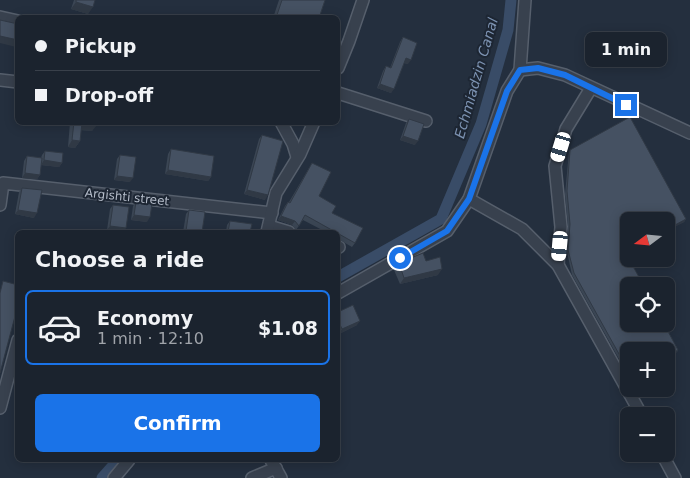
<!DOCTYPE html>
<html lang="en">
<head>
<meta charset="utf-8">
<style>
  body { margin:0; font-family:"DejaVu Sans",sans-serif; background:#242b36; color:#f1f3f6; height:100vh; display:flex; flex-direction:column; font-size:19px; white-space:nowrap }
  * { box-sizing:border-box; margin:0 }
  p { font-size:16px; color:#a0a4aa }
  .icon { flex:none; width:28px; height:28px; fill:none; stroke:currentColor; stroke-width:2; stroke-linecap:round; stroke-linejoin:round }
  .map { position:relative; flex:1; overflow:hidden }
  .details { position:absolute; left:15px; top:230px; width:325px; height:232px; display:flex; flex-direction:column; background:#1b232e; border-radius:8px; box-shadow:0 2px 12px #0003,0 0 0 1px #39404a }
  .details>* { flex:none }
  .guide { position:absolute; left:15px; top:15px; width:325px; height:110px; border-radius:8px; box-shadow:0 2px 12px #0003,0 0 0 1px #39404a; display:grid; align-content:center; height:110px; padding:0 20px; background:#1b232e }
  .needle { width:32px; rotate:254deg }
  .tools { position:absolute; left:620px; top:212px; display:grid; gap:10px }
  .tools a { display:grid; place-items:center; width:55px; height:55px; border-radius:8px; background:#1b232e; box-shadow:0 2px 12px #0003,0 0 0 1px #39404a; font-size:25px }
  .end { position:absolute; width:22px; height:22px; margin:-11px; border:6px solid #1a73e8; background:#fff; box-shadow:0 0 0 2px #fff }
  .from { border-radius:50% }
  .bubble { position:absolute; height:35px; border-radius:8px; background:#1b232e; box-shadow:0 2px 12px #0003,0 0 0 1px #39404a; font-size:16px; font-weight:600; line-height:35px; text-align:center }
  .car { position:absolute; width:15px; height:30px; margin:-15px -8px; border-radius:6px; box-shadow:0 0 4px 1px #0007; background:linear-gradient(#fff 24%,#345 0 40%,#fff 0 76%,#345 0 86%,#fff 0) }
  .guide b { display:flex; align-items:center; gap:18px; height:48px; font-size:19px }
  .guide b+b { border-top:1px solid #39404a }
  .guide i { width:12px; height:12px; background:#f1f3f6 }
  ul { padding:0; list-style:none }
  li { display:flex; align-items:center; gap:15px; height:75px; margin:0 10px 8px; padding:0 10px; border:2px solid transparent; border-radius:8px }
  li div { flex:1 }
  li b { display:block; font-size:19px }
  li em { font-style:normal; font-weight:600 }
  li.selected { border-color:#1a73e8 }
  li>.icon { width:45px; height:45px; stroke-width:1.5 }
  h2 { padding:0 20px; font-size:22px; line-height:60px }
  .button { display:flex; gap:10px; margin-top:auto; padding:10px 20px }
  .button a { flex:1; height:58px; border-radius:8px; background:#1a73e8; color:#fff; font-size:20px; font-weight:600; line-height:58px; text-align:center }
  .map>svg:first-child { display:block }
</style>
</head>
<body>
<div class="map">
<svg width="690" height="478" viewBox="0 0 690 478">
  <rect width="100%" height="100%" fill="#242f3e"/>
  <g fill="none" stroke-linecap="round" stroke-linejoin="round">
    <!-- canal -->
    <g stroke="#394c67" stroke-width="11">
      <polyline points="338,277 441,219 481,124 508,30 511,0"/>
      <polyline points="102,478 118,460"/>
    </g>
    <!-- minor casing -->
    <g stroke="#565f6c" stroke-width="14">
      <g id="minor">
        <polyline points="0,17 18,21"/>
        <polyline points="338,68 349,41 363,0"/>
        <polyline points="520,70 538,68 565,75 690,133"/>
        <polyline points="0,80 18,82"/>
        <polyline points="338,93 426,121"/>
        <polyline points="281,122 293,144 297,157"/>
        <polyline points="469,199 522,229 558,265 642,416"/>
        <polyline points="0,205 3,183 272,213"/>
        <polyline points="269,226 289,232"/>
        <polyline points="267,232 276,193 300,154 314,122"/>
        <polyline points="338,247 339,247"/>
        <polyline points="558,265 561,227 555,166 566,129 591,88"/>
        <polyline points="338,293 447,231 469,199 507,91 520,70 525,0"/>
        <polyline points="0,408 18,340"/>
        <polyline points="662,454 675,478"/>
        <polyline points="271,460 281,478"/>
        <polyline points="114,478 129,460"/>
        <polyline points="252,478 276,468"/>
      </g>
    </g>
    <!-- minor -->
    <use href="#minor" stroke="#38414e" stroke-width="11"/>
  </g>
  <!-- wall -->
  <g fill="#3b4654">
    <polygon points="74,0 95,0 88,14 71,9"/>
    <polygon points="279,0 325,0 319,18 273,18"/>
    <polygon points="403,37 408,64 404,63 391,93 377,88 383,71 386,66 390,68 400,42"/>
    <polygon points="409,119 415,145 400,140 406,123"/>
    <polygon points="70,122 97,122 92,131 81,130 80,141 75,148 68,147"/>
    <polygon points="262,135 265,200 244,194 259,139"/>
    <polygon points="171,149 211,177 208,181 165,174 168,154"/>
    <polygon points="570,150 686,219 684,222 666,231 666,221 626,253 678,350 677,352 666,358 666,351 629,351 629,377 572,275 567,252 568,226 565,194 569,152"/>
    <polygon points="45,151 62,163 59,167 41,165 40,175 37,179 22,178 24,161 27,156 41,158 42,155"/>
    <polygon points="120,155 130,182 114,180 117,159"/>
    <polygon points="312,163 319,196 355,243 352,247 338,239 338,232 326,232 303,220 296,230 292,225 278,220 285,206 288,202 289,202"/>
    <polygon points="22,188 34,218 15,214 19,192"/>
    <polygon points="136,202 147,222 131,220 133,206"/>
    <polygon points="113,205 123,232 107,230 110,209"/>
    <polygon points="189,210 202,232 183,232 186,214"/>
    <polygon points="230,221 250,232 226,232 227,225"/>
    <polygon points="426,261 438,275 400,284 394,270 399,263"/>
    <polygon points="338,312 357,325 339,334 338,331"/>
  </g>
  <!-- shaded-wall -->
  <g fill="#303945">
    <polygon points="76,2 93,7 88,14 71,9"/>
    <polygon points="0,36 18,40 18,45 16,47 0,43"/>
    <polygon points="406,58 411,60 408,64 403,63"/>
    <polygon points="380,84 394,89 391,93 377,88"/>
    <polygon points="82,123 97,125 92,131 78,130"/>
    <polygon points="403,136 418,141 415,145 400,140"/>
    <polygon points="72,140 80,141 75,148 68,147"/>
    <polygon points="44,160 62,163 59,167 41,165"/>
    <polygon points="168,170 211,177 208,181 165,174"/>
    <polygon points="25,173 40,175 37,179 22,178"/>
    <polygon points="117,176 133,178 130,182 114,180"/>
    <polygon points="247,190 268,195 265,200 244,194"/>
    <polygon points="18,210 37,213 34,218 15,214"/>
    <polygon points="134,215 150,217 147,222 131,220"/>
    <polygon points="281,216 295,221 292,225 278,220"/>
    <polygon points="686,219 684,222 666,231 666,230"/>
    <polygon points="110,226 126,228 123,232 107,230"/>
    <polygon points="442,269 438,275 400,284 404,278"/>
    <polygon points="360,321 357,325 339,334 342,329"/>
    <polygon points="678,350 677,352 666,358 666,357"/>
  </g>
  <!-- building -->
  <g fill="#455162" stroke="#303945">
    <polygon points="76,0 95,0 93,7 76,2"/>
    <polygon points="282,0 325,0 319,18 276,18"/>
    <polygon points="0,20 18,24 18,40 0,36"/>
    <polygon points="403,37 417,43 411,60 406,58 394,89 380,84 386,66 391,68"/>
    <polygon points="630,117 686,219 666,230 666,221 629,221 629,250 625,252 644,286 629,286 629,324 664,324 678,350 666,357 666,351 629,351 629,372 574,273 568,250 570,224 567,191 570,150"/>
    <polygon points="409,119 424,124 418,141 403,136"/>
    <polygon points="74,122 97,122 97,125 82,123 80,141 72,140"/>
    <polygon points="262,135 283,141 268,195 247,190"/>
    <polygon points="171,149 214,156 211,177 168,170"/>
    <polygon points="45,151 63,153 62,163 44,160"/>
    <polygon points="120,155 136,157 133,178 117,176"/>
    <polygon points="27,156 42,158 40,175 25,173"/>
    <polygon points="312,163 331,172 319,196 336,206 332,213 363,228 355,243 305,215 299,226 295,221 281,216 288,202 290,203"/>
    <polygon points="22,188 42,190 37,213 18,210"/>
    <polygon points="136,202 152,204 150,217 134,215"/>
    <polygon points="113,205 129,207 126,228 110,226"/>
    <polygon points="189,210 205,212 202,232 186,231"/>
    <polygon points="230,221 252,224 250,232 228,232"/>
    <polygon points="423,253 426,261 440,257 442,269 404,278 399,263"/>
    <polygon points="3,281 18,285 18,305 0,373 0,293"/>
    <polygon points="353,305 360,321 342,329 338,320 338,312"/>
  </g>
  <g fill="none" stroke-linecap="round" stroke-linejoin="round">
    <!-- route -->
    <polyline stroke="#1a73e8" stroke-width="6" points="400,258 447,231 469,199 507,91 520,70 538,68 565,75 626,105"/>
  </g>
  <g text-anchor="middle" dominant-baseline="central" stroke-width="4" stroke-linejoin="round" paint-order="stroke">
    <!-- street labels -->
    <g font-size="12" fill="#b4bcc9" stroke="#1d2633">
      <text transform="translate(127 197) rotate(6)">Argishti street</text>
    </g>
    <!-- water labels -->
    <g font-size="14" font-style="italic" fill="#7c92b1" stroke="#1d2633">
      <text transform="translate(476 78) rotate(-74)">Echmiadzin Canal</text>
    </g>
  </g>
</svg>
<div class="tools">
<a><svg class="needle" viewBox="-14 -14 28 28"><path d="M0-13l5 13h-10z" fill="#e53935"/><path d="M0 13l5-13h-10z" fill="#a0a4aa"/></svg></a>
<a><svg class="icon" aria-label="locate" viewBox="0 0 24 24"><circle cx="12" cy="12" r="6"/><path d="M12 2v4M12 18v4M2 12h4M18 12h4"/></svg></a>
<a>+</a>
<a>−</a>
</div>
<i class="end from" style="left:400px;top:258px"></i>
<i class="end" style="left:626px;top:105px"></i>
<div class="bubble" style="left:585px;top:32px;width:82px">1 min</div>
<i class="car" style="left:561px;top:147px;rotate:197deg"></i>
<i class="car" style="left:560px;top:246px;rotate:185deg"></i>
<div class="guide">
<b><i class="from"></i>Pickup</b>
<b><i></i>Drop-off</b>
</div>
<section class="details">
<h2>Choose a ride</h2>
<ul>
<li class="selected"><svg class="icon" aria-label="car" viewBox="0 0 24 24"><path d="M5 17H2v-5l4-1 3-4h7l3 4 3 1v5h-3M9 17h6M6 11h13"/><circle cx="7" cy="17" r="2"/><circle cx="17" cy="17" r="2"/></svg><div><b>Economy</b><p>1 min · 12:10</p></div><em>$1.08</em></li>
</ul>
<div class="button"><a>Confirm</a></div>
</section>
</div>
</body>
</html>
